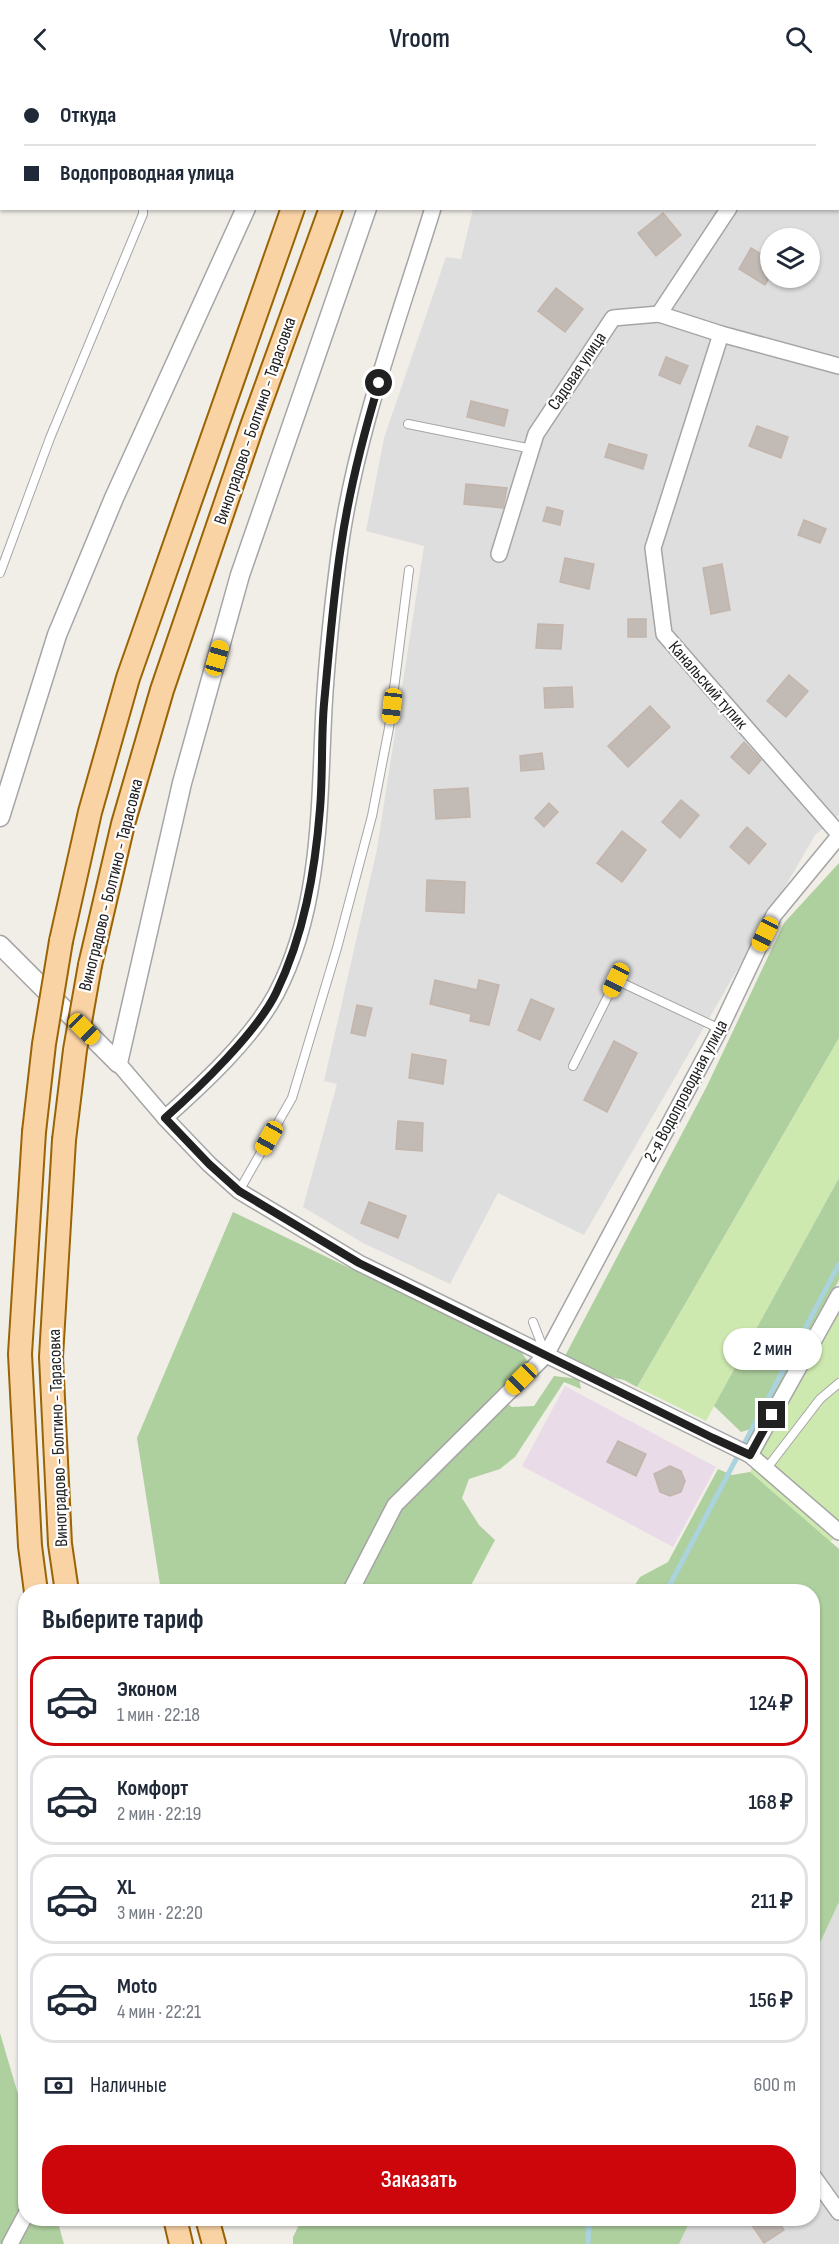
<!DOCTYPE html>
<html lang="ru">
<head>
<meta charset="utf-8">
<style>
  body { margin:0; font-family:"Sofia Sans Condensed",sans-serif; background:#f2f2f3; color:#1f2937; height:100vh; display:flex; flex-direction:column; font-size:22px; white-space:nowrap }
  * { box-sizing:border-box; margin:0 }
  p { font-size:20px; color:#747a83 }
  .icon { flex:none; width:33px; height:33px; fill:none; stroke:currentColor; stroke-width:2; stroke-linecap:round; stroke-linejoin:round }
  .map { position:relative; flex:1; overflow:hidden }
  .details { position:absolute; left:18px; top:1506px; width:802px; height:642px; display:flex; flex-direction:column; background:#fff; border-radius:24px; box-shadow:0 2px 4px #0004 }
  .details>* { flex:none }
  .top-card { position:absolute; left:0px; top:0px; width:840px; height:132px; box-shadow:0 2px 4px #0004; display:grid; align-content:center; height:132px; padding:0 24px; background:#fff }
  .fabs { position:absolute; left:760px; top:150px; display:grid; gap:12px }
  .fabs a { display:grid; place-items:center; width:60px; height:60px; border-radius:50%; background:#fff; box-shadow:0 2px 4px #0004; font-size:30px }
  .end { position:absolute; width:27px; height:27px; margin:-14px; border:8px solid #212121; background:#fff; box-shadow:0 0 0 3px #fff }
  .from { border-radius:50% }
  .bubble { position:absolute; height:42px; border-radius:21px; background:#fff; box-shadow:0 2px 4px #0004; font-size:20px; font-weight:600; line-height:42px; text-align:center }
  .car { position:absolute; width:18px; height:36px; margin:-18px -9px; border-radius:8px; box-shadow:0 0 4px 2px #0007; background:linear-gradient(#f5c518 24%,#345 0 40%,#f5c518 0 76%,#345 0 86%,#f5c518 0) }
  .top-card b { display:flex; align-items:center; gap:21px; height:57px; font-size:22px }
  .top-card b+b { border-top:2px solid #e0e1e3 }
  .top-card i { width:15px; height:15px; background:#1f2937 }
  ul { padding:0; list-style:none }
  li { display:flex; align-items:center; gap:18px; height:90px; margin:0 12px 9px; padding:0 12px; border:3px solid #e0e1e3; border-radius:24px }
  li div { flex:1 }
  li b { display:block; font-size:22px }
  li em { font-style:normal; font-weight:600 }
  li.on { border-color:#cd060b }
  li>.icon { width:54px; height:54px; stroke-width:1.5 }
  h2 { padding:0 24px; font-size:27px; line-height:72px }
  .pay { display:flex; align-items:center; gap:15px; height:66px; padding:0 24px; font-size:22px }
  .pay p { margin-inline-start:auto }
  .primary-button { display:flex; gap:12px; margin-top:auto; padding:12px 24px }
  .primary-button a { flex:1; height:69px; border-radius:24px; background:#cd060b; color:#fff; font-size:24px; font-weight:600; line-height:69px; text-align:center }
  header { display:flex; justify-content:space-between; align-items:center; height:78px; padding:0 24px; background:#fff; font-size:27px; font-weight:600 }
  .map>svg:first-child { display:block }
</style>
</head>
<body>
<header><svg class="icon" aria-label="back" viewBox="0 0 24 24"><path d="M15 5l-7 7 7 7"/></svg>Vroom<svg class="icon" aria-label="search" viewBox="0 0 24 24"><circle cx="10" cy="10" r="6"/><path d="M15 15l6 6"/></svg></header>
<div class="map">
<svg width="839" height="2166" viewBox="0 0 839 2166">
  <rect width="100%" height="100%" fill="#f1eee8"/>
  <!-- residential -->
  <g fill="#dfdede" fill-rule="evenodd">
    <path d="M504,0H839V737L815,757L584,1157L498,1115L450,1206L363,1165L303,1129L337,1006L324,1003L377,771L424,468L366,453L384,360L446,179L461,181L473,131L838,130V2ZM771,160H810V200H771Z"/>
    <polygon points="839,1824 839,2166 679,2166 691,2141 813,2140 813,1880"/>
  </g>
  <!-- industrial -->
  <polygon fill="#eadbe8" points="565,1308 716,1389 673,1469 522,1388"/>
  <!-- grass -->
  <g fill="#cee9b0">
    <polygon points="839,960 839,1100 706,1343 637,1309"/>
    <polygon points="839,1227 839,1456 830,1464 750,1394"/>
  </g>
  <!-- forest -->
  <g fill="#aecf9e">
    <polygon points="839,785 839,960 637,1309 624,1302 600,1297 565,1278 707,1008 784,845"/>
    <polygon points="839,1100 839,1202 758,1349 741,1354 714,1328"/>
    <polygon points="233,1134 520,1272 528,1284 497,1319 512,1329 534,1328 554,1298 579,1301 581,1311 564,1304 515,1379 500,1391 469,1401 462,1420 479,1447 495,1462 468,1513 161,1513 137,1360"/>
    <polygon points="718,1391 732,1397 750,1394 839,1471 839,1824 813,1880 813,1514 631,1513 640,1499 668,1484"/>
    <polygon points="0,1955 25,2040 26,2140 57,2141 64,2166 0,2166"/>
    <polygon points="302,2141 302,2140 691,2141 679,2166 293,2166 293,2159"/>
  </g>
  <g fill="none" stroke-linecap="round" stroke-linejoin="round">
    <!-- stream -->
    <g stroke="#aad3dd" stroke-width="5">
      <polyline points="666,1514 839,1186"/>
      <polyline points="588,2166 589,2140"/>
    </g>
  </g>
  <!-- building -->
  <g fill="#c2bab5" stroke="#c3b5ab" stroke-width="1.5">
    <polygon points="663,135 681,157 656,178 638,155"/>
    <polygon points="751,170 771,182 771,197 765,207 739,191"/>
    <polygon points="556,210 583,231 565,254 538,233"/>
    <polygon points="666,279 688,288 680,306 659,297"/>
    <polygon points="471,323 508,332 504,348 467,339"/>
    <polygon points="757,348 788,359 781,380 749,368"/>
    <polygon points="609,366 647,377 643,391 605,379"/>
    <polygon points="466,406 507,410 503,430 464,426"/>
    <polygon points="547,429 563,433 560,447 543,443"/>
    <polygon points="804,442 826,451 820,465 798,457"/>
    <polygon points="565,480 594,486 589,511 560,504"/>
    <polygon points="722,486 730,532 711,536 703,490"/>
    <rect x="628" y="541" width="18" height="18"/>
    <polygon points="538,546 563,547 561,571 536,570"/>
    <polygon points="789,597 808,613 786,639 767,623"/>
    <polygon points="572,609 573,629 545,630 544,610"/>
    <polygon points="650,628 670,649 628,689 608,668"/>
    <polygon points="744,664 761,682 749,696 731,679"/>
    <polygon points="542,675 544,691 521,693 520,678"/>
    <polygon points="468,710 470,739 436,741 434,712"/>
    <polygon points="681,722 699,737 680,760 662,744"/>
    <polygon points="549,725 558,734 544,749 535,740"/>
    <polygon points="747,749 766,766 749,786 730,769"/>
    <polygon points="622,753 646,772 622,804 597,785"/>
    <polygon points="427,802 465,804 464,835 426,833"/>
    <polygon points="435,902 477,912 479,902 499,907 489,947 470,943 471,936 430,926"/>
    <polygon points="531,921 554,931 540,962 518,952"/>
    <polygon points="357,927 372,930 365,958 351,955"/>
    <polygon points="614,963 637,975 607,1034 584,1022"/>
    <polygon points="412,976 446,982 443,1006 409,1000"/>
    <polygon points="398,1043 423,1045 422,1073 396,1071"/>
    <polygon points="369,1124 406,1138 398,1160 361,1145"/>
    <polygon points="618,1363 646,1376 636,1398 607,1384"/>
    <polygon points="670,1388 681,1393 685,1403 681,1414 670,1418 660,1414 654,1396"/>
    <polygon points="747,2140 776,2140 784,2152 764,2165"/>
  </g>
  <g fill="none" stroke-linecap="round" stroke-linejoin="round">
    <!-- service casing -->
    <g stroke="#a5a5a5" stroke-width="10">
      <g id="service">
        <polyline points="792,0 792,2"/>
        <polyline points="204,2 205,0"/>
        <polyline points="408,346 532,371"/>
        <polyline points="0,495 50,360 143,136 143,130"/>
        <polyline points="573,988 616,902 720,951"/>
        <polyline points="239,1113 292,1020 337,870 372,738 389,650 409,492"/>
        <polyline points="533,1244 545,1275"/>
        <polyline points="767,1390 820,1321 839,1305"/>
      </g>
    </g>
    <!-- minor casing -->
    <g stroke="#a5a5a5" stroke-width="18">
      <g id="minor">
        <polyline points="472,2 472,0"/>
        <polyline points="814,2 815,0"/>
        <polyline points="838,16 839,16"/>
        <polyline points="659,236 721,256 839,288"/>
        <polyline points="721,256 653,470 664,556 839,756"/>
        <polyline points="499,476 536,356 613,240 659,236 729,130"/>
        <polyline points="118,985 165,1040 209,1086 239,1113 359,1185 750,1377 839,1454"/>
        <path d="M165,1040C203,1006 252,961 276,916C322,829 319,725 324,630C327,577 333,522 340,470C356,355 399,241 433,130"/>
        <polyline points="750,1377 839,1217"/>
        <polyline points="350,1514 395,1427 546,1277 720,951 774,837 839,758"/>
        <polyline points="813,2098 839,2134"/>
        <polyline points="10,2166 26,2136"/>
      </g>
    </g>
    <!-- tertiary casing -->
    <g stroke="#a5a5a5" stroke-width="21">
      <g id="tertiary">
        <polyline points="304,2 305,0"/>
        <polyline points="405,2 405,0"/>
        <polyline points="0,739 57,557 114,420 246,130"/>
        <polyline points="0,867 118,985"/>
        <polyline points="118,985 182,705 240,497 367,130"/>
      </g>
    </g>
    <!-- primary casing -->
    <g stroke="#9a6404" stroke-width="26">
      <g id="primary">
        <polyline points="339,2 339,0"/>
        <polyline points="377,2 378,0"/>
        <polyline points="61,863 90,734 128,600 293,130"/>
        <polyline points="90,887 123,746 162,612 252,348 331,130"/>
        <polyline points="34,1054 20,1276 30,1468 36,1514"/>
        <polyline points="64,1062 51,1279 60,1466 67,1514"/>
        <polyline points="175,2140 181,2166"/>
        <polyline points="207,2140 214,2166"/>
      </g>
    </g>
    <!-- service -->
    <use href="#service" stroke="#fff" stroke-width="8"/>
    <!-- minor -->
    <use href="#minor" stroke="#fff" stroke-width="15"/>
    <!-- tertiary -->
    <use href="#tertiary" stroke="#fff" stroke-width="18"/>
    <!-- primary -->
    <use href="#primary" stroke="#fad3a5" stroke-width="22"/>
    <!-- primary-bridge casing -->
    <g stroke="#9a6404" stroke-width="26" stroke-linecap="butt">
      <g id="primary-bridge">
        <polyline points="34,1054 44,966 61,863"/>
        <polyline points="64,1062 75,972 90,887"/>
      </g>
    </g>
    <!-- primary-bridge -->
    <use href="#primary-bridge" stroke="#fad3a5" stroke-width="22"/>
  </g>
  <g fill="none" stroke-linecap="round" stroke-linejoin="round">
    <!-- route -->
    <path stroke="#212121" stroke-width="8" d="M379,305C363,358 349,413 341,468C333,520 329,574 324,626C321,661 323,696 320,731C315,794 304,857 276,915C257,954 199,1010 165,1040L209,1086L239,1113L359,1185L713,1360L750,1377L772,1337"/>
  </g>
  <g text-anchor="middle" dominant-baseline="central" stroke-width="4.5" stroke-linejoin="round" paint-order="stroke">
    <!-- street labels -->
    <g font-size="18" fill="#212121" stroke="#fff">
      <text transform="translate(577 293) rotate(-56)">Садовая улица</text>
      <text transform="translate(255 343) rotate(-71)">Виноградово - Болтино - Тарасовка</text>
      <text transform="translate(708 607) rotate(49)">Канальский тупик</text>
      <text transform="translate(111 807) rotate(-76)">Виноградово - Болтино - Тарасовка</text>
      <text transform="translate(686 1013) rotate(-62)">2-я Водопроводная улица</text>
      <text transform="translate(58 1360) rotate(-92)">Виноградово - Болтино - Тарасовка</text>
    </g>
  </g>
</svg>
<div class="fabs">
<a><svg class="icon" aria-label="layers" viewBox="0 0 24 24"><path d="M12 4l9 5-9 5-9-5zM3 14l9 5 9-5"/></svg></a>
</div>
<i class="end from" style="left:379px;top:305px"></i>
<i class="end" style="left:772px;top:1337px"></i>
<div class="bubble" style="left:723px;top:1250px;width:99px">2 мин</div>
<i class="car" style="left:217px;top:580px;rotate:16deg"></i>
<i class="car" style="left:392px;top:628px;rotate:187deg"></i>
<i class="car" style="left:765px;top:856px;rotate:206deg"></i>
<i class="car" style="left:616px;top:902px;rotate:206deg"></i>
<i class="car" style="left:84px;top:951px;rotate:135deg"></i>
<i class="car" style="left:269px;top:1060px;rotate:209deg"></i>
<i class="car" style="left:521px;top:1301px;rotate:225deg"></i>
<div class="top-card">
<b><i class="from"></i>Откуда</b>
<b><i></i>Водопроводная улица</b>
</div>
<section class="details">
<h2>Выберите тариф</h2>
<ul>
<li class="on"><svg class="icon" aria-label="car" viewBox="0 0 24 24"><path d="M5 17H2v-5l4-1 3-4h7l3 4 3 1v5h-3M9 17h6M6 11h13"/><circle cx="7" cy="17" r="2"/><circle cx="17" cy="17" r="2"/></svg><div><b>Эконом</b><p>1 мин · 22:18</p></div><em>124 ₽</em></li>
<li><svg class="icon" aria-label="car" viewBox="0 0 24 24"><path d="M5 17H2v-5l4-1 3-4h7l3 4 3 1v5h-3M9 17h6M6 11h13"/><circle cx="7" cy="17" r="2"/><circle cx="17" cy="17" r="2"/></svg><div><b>Комфорт</b><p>2 мин · 22:19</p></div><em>168 ₽</em></li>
<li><svg class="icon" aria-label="car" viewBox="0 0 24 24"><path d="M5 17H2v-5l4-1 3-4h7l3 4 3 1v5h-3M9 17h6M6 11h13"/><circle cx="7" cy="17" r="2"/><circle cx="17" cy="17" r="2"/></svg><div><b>XL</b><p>3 мин · 22:20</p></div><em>211 ₽</em></li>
<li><svg class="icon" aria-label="car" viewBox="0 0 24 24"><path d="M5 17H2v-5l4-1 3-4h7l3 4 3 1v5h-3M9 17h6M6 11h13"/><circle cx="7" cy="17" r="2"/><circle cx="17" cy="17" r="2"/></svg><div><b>Moto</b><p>4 мин · 22:21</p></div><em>156 ₽</em></li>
</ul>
<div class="pay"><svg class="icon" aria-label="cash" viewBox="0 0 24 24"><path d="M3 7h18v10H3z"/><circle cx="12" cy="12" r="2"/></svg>Наличные<p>600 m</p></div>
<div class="primary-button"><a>Заказать</a></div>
</section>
</div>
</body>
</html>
